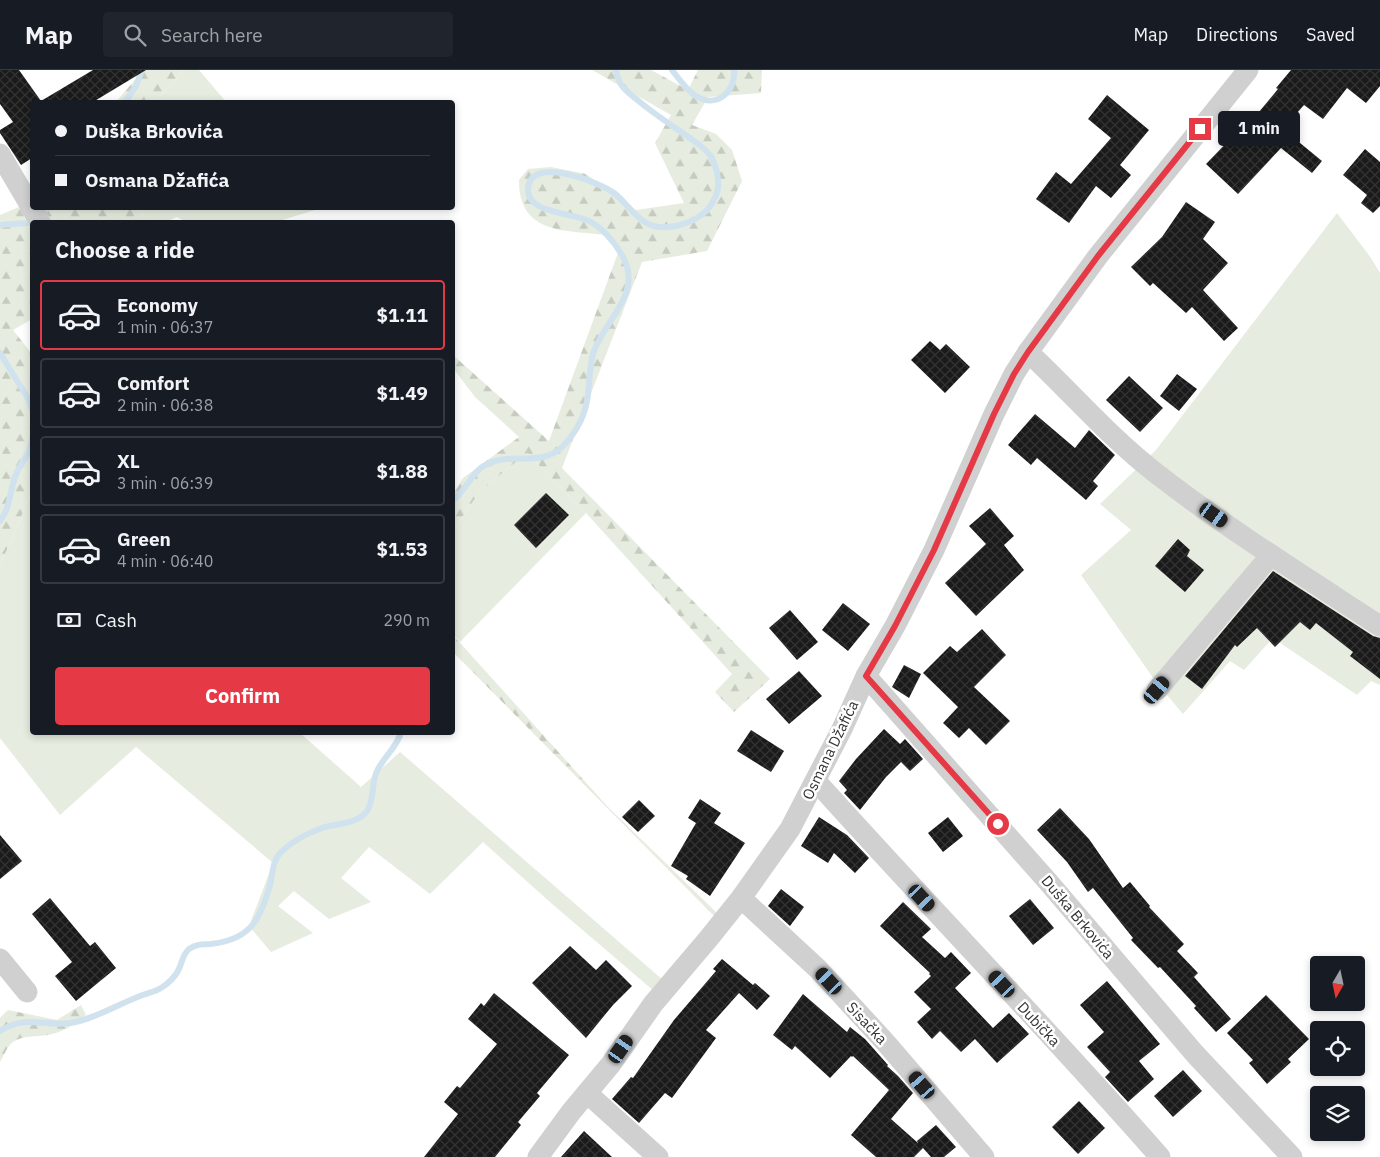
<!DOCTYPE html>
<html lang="en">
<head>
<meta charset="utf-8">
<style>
  body { margin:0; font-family:"IBM Plex Sans",sans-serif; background:#20242c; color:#f1f3f6; height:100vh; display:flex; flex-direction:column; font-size:19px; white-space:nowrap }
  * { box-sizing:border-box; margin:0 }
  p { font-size:16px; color:#9ea1a6 }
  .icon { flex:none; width:28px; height:28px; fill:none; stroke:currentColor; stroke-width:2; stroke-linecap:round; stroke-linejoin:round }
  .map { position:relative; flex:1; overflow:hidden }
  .panel { position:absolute; left:30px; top:150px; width:425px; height:515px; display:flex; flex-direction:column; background:#171b24; border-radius:5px; box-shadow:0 2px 8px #0003 }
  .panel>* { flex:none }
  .hud { position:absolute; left:30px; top:30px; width:425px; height:110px; border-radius:5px; box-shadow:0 2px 8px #0003; display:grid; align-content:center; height:110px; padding:0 25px; background:#171b24 }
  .needle { width:32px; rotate:189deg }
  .tools { position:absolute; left:1310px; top:886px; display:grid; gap:10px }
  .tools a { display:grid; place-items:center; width:55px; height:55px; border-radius:5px; background:#171b24; box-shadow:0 2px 8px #0003; font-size:25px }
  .end { position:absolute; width:22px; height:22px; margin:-11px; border:6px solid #e63946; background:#fff; box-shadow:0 0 0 2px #fff }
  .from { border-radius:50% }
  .bubble { position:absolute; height:35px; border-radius:5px; background:#171b24; box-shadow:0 2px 8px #0003; font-size:16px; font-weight:700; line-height:35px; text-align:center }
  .car { position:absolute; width:15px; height:30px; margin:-15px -8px; border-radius:6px; box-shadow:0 0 4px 1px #0007; background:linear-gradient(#222 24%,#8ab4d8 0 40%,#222 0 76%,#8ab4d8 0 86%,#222 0) }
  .hud b { display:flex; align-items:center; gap:18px; height:48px; font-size:19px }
  .hud b+b { border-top:1px solid #363941 }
  .hud i { width:12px; height:12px; background:#f1f3f6 }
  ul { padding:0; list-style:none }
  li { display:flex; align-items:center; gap:15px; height:70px; margin:0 10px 8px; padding:0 15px; border:2px solid #363941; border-radius:5px }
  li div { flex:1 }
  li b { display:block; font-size:19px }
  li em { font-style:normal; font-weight:700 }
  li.current { border-color:#e63946 }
  li>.icon { width:45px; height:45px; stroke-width:1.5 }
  h2 { padding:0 25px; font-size:22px; line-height:60px }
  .pay { display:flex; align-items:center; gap:12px; height:55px; padding:0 25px; font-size:19px }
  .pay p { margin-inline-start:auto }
  .cta { display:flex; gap:10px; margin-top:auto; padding:10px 25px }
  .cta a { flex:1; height:58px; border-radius:5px; background:#e63946; color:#fff; font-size:20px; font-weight:700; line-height:58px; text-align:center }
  header { display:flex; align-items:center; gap:30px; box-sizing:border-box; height:70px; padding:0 25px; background:#171b24; border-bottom:1px solid #363941 }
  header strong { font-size:24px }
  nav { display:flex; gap:28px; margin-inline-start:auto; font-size:18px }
  .search { width:350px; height:45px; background:#20242c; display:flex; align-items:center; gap:12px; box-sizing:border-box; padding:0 18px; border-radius:5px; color:#9ea1a6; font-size:19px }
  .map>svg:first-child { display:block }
</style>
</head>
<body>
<header>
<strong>Map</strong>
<div class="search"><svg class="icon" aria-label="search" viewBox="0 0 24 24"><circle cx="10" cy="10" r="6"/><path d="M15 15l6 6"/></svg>Search here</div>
<nav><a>Map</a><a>Directions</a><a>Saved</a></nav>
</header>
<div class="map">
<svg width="1380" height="1087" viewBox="0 0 1380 1087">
  <defs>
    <pattern id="forest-firs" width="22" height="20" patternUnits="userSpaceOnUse" patternTransform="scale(1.25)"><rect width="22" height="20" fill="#e6ecdf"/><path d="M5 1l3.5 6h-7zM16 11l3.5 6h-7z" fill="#c6cbc0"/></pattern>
    <pattern id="building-cross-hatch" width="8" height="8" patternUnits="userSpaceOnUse" patternTransform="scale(1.25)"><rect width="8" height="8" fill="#1a1a1a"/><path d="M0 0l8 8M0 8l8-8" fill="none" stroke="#333"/></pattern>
  </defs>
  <rect width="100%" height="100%" fill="#fff"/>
  <!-- grass -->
  <g fill="#e6ecdf">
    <polygon points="184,0 199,0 226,32 155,32"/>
    <polygon points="138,138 313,138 315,140 276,152 186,152 177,147 165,152 148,152"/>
    <polygon points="1337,143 1371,188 1380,203 1380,615 1371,611 1357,625 1273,568 1244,600 1230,591 1183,644 1156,612 1081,505 1131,460 1100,434 1156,380"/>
    <polygon points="527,383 586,443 460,572 453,564 453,461 480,421"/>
    <polygon points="32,421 32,662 300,663 361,717 400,682 663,910 654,921 551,833 483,772 430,824 369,777 341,808 371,832 329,849 294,821 278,836 313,863 271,882 249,856 273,793 136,677 60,745 0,668 0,496"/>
  </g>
  <!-- forest -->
  <g fill="url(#forest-firs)">
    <polygon points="135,0 184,0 155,32 116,32 138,6"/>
    <path d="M592,0H651L688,20L698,0H762L761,23L708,27L692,55L716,64L732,80L742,111L707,181L642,192L562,398L770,609L734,642L715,622L732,604L586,443L527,383L480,421L453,461V424L463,408L519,367L475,327L453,298V285L549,371L619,180L607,165C565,160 519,165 519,110L528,99L551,97L586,104L636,140L684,133L655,73L671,45Z"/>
    <polygon points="31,132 32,138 138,138 148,152 32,152 32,249 13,260 32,284 32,421 0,496 0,145"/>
    <polygon points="452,564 608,737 717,843 715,847 453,582"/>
    <path d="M81,935L86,945C74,955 63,962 48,965C36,967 23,965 13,972C7,976 4,986 0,992V948L8,940L57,950Z"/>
  </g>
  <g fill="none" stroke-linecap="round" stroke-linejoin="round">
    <!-- stream -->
    <g stroke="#cfe2ee" stroke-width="6">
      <path d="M672,0C679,9 686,20 696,26C716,39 736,22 734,0"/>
      <polyline points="125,32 136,16 142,0"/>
      <polyline points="0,155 28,153 48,138"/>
      <polyline points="0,283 29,330 32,340"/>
      <path d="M452,431C466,421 472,401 487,394C511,382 542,397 562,377C576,363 586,344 588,324C590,309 589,295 594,281C605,250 643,223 623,187C615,173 605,160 591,152C575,142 526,145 528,118C531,85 599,112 614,123C627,133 638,152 654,156C668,160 688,154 700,146C709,140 716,129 718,118C719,108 716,94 710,85C704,77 695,72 687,66C671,55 656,45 641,33C629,23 618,17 616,0"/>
      <path d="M0,451C12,436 9,417 18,400C24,388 31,383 32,369"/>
      <path d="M0,961C27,944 43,957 70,953C94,949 117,935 140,926C147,923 155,922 161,918C168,914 176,906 179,899C182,892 183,884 189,879C196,874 203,874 211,874C229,872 246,866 256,850C262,840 267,826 270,815C273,804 272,792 280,783C291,772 308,763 322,758C337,753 358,754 367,741C375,729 371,713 377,701C383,688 398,676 401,662"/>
    </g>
  </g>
  <!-- building -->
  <g fill="url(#building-cross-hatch)">
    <polygon points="0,0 19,0 41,31 93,0 146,0 93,32 32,32 32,88 21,95 0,63 0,60 13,52 0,34"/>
    <polygon points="1291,0 1380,0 1380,16 1366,33 1347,18 1323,49 1304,35 1283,59 1322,91 1312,103 1281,78 1238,124 1206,94 1236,63 1239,66 1278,19 1276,18"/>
    <polygon points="1107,25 1149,60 1120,95 1131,105 1111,128 1096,116 1069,153 1036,129 1056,102 1071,114 1111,68 1088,49"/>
    <polygon points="1365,79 1380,92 1380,136 1373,143 1361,133 1367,125 1343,105"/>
    <polygon points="1186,132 1215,152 1203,169 1228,193 1203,220 1238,258 1224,271 1192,237 1186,243 1153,213 1150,216 1131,197 1162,167"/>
    <polygon points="930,271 940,280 946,274 970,297 945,323 911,290"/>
    <polygon points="1177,304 1197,319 1179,341 1160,326"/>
    <polygon points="1129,306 1163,338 1140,362 1106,330"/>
    <polygon points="1035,344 1075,378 1089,360 1115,385 1093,411 1098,416 1086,430 1037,388 1031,395 1008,375"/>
    <polygon points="546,423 569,445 536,478 514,455"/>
    <polygon points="990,438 1014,466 1004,475 1024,500 976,546 945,513 986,474 969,456"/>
    <polygon points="1178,469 1190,480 1187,486 1204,500 1185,522 1155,496"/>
    <polygon points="1273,501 1373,566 1380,568 1380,609 1350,586 1353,582 1316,553 1310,560 1300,552 1275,577 1257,558 1237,577 1235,575 1202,619 1185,606"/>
    <polygon points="843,533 870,554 848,581 822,560"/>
    <polygon points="790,540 818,572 797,590 769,558"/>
    <polygon points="982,559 1006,585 974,617 1010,651 986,675 969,658 959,668 943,653 958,637 923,603 950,576 957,582"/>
    <polygon points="904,595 921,604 909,628 892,617"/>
    <polygon points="799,601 822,626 789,654 766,629"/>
    <polygon points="884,659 900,674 905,669 923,689 910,701 901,692 886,707 860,740 844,723 847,720 839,711 856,689"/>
    <polygon points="751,660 784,681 771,702 737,681"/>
    <polygon points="700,729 721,743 714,753 745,773 710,826 686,809 688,806 671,796 696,753 688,748"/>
    <polygon points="639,730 655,746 638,762 622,747"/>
    <polygon points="1060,738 1089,769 1123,818 1130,812 1150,836 1149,837 1184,874 1177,881 1198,903 1194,907 1231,949 1216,962 1194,938 1196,936 1160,897 1158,898 1131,870 1133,868 1093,818 1088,822 1067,792 1037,760"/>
    <polygon points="819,747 847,765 869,788 855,803 834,783 828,793 801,776"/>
    <polygon points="948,747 963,766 943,782 928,763"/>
    <polygon points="0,765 22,791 0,809"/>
    <polygon points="781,819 804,837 790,856 768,836"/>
    <polygon points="50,828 90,876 95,872 116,898 76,931 55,906 72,892 32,844"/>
    <polygon points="1030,829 1054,858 1033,875 1009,846"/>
    <polygon points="903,832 931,859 922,867 945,888 951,882 971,903 955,918 993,958 1009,943 1029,964 997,993 975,969 961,982 940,961 932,969 917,952 931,939 914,922 931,906 929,904 930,903 880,856"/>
    <polygon points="570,876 596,900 606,890 632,916 613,935 586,968 532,913"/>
    <polygon points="722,889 753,915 755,913 770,926 757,940 739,923 706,960 716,968 672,1028 665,1023 639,1053 612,1029 631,1007 633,1008 674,950 716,901 713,899"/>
    <polygon points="1107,911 1160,974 1139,991 1154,1009 1128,1032 1105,1007 1110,1002 1087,977 1104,962 1080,935"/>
    <polygon points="494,923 569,985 537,1023 540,1026 518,1052 521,1055 495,1087 424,1087 458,1044 444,1032 457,1016 460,1018 497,974 468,949 481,933 484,936"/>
    <polygon points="803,924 847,962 850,957 865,969 888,995 887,996 898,1006 913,1023 891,1049 918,1073 917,1071 936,1055 956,1077 944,1087 931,1087 923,1078 914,1087 876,1087 851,1065 889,1020 853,986 852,987 851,986 830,1008 795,976 792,980 773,965"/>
    <polygon points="1266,925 1309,969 1288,989 1291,992 1267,1014 1249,993 1253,990 1227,963"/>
    <polygon points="1183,1000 1202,1021 1173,1047 1154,1026"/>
    <polygon points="1079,1031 1105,1058 1078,1084 1052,1057"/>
    <polygon points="584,1061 612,1087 561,1087"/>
  </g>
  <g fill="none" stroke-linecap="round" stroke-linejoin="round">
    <!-- street -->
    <g stroke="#d0d0d0" stroke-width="21">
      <polyline points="0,84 40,152"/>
      <path d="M1028,282C1071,322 1110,368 1157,404C1228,459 1305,507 1380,556"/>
      <polyline points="866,606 1050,814 1195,984 1292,1087"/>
      <polyline points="1157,620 1271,485"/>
      <path d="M816,711C929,837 1048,959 1160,1087"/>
      <polyline points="741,828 818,899 886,973 984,1087"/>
      <polyline points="0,889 27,922"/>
      <polyline points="587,1023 658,1087"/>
      <polyline points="538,1087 571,1042 611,994 653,934 709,868 741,828 790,759 842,659 866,606 895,556 934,480 994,344 1014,304 1028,282 1098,186 1248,0"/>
    </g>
  </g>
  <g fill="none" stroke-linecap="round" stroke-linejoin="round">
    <!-- route -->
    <polyline stroke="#e63946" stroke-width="6" points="998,754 866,606 895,556 934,480 994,344 1014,304 1028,282 1098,186 1200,59"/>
  </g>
  <g text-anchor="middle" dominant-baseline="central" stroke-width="5" stroke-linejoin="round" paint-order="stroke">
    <!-- street labels -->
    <g font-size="15" fill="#333" stroke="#fff">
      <text transform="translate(830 680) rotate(-64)">Osmana Džafića</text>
      <text transform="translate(1078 847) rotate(50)">Duška Brkovića</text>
      <text transform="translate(867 953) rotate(47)">Sisačka</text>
      <text transform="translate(1039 954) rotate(47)">Dubička</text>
    </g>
  </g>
</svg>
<div class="tools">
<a><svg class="needle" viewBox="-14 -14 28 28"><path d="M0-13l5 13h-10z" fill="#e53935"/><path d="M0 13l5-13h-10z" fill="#9ea1a6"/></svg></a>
<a><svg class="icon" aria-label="locate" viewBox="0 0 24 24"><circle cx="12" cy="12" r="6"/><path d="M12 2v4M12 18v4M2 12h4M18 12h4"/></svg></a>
<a><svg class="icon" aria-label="layers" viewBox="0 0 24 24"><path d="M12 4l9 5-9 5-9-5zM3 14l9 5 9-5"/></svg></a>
</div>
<i class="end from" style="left:998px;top:754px"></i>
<i class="end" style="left:1200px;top:59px"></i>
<div class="bubble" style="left:1218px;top:41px;width:82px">1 min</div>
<i class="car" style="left:1214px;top:445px;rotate:125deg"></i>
<i class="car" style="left:1157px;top:620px;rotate:40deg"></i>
<i class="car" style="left:922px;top:828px;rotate:137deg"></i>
<i class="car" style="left:829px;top:911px;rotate:317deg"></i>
<i class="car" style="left:1002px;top:914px;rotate:317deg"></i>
<i class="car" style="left:621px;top:979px;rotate:35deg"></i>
<i class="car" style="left:922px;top:1015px;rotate:319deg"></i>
<div class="hud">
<b><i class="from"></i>Duška Brkovića</b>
<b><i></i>Osmana Džafića</b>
</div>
<section class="panel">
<h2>Choose a ride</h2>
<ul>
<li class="current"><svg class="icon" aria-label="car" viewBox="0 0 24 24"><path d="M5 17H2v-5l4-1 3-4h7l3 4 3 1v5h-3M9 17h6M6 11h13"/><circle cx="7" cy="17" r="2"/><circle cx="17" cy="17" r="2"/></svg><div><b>Economy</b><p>1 min · 06:37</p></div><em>$1.11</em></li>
<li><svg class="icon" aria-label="car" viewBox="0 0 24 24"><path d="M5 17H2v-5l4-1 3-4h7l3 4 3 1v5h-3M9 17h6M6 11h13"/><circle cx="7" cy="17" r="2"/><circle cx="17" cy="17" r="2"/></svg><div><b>Comfort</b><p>2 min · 06:38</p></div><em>$1.49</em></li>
<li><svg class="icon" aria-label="car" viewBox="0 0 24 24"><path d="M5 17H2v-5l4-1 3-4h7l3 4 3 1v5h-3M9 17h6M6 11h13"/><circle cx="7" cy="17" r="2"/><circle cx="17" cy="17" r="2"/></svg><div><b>XL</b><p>3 min · 06:39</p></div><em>$1.88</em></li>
<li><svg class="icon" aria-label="car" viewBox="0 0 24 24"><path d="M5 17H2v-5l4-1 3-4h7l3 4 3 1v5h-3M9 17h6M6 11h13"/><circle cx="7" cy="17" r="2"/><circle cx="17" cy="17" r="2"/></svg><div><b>Green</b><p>4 min · 06:40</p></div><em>$1.53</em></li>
</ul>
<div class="pay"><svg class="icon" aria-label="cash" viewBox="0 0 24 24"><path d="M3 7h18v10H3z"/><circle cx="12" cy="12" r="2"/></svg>Cash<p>290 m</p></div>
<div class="cta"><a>Confirm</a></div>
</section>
</div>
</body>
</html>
